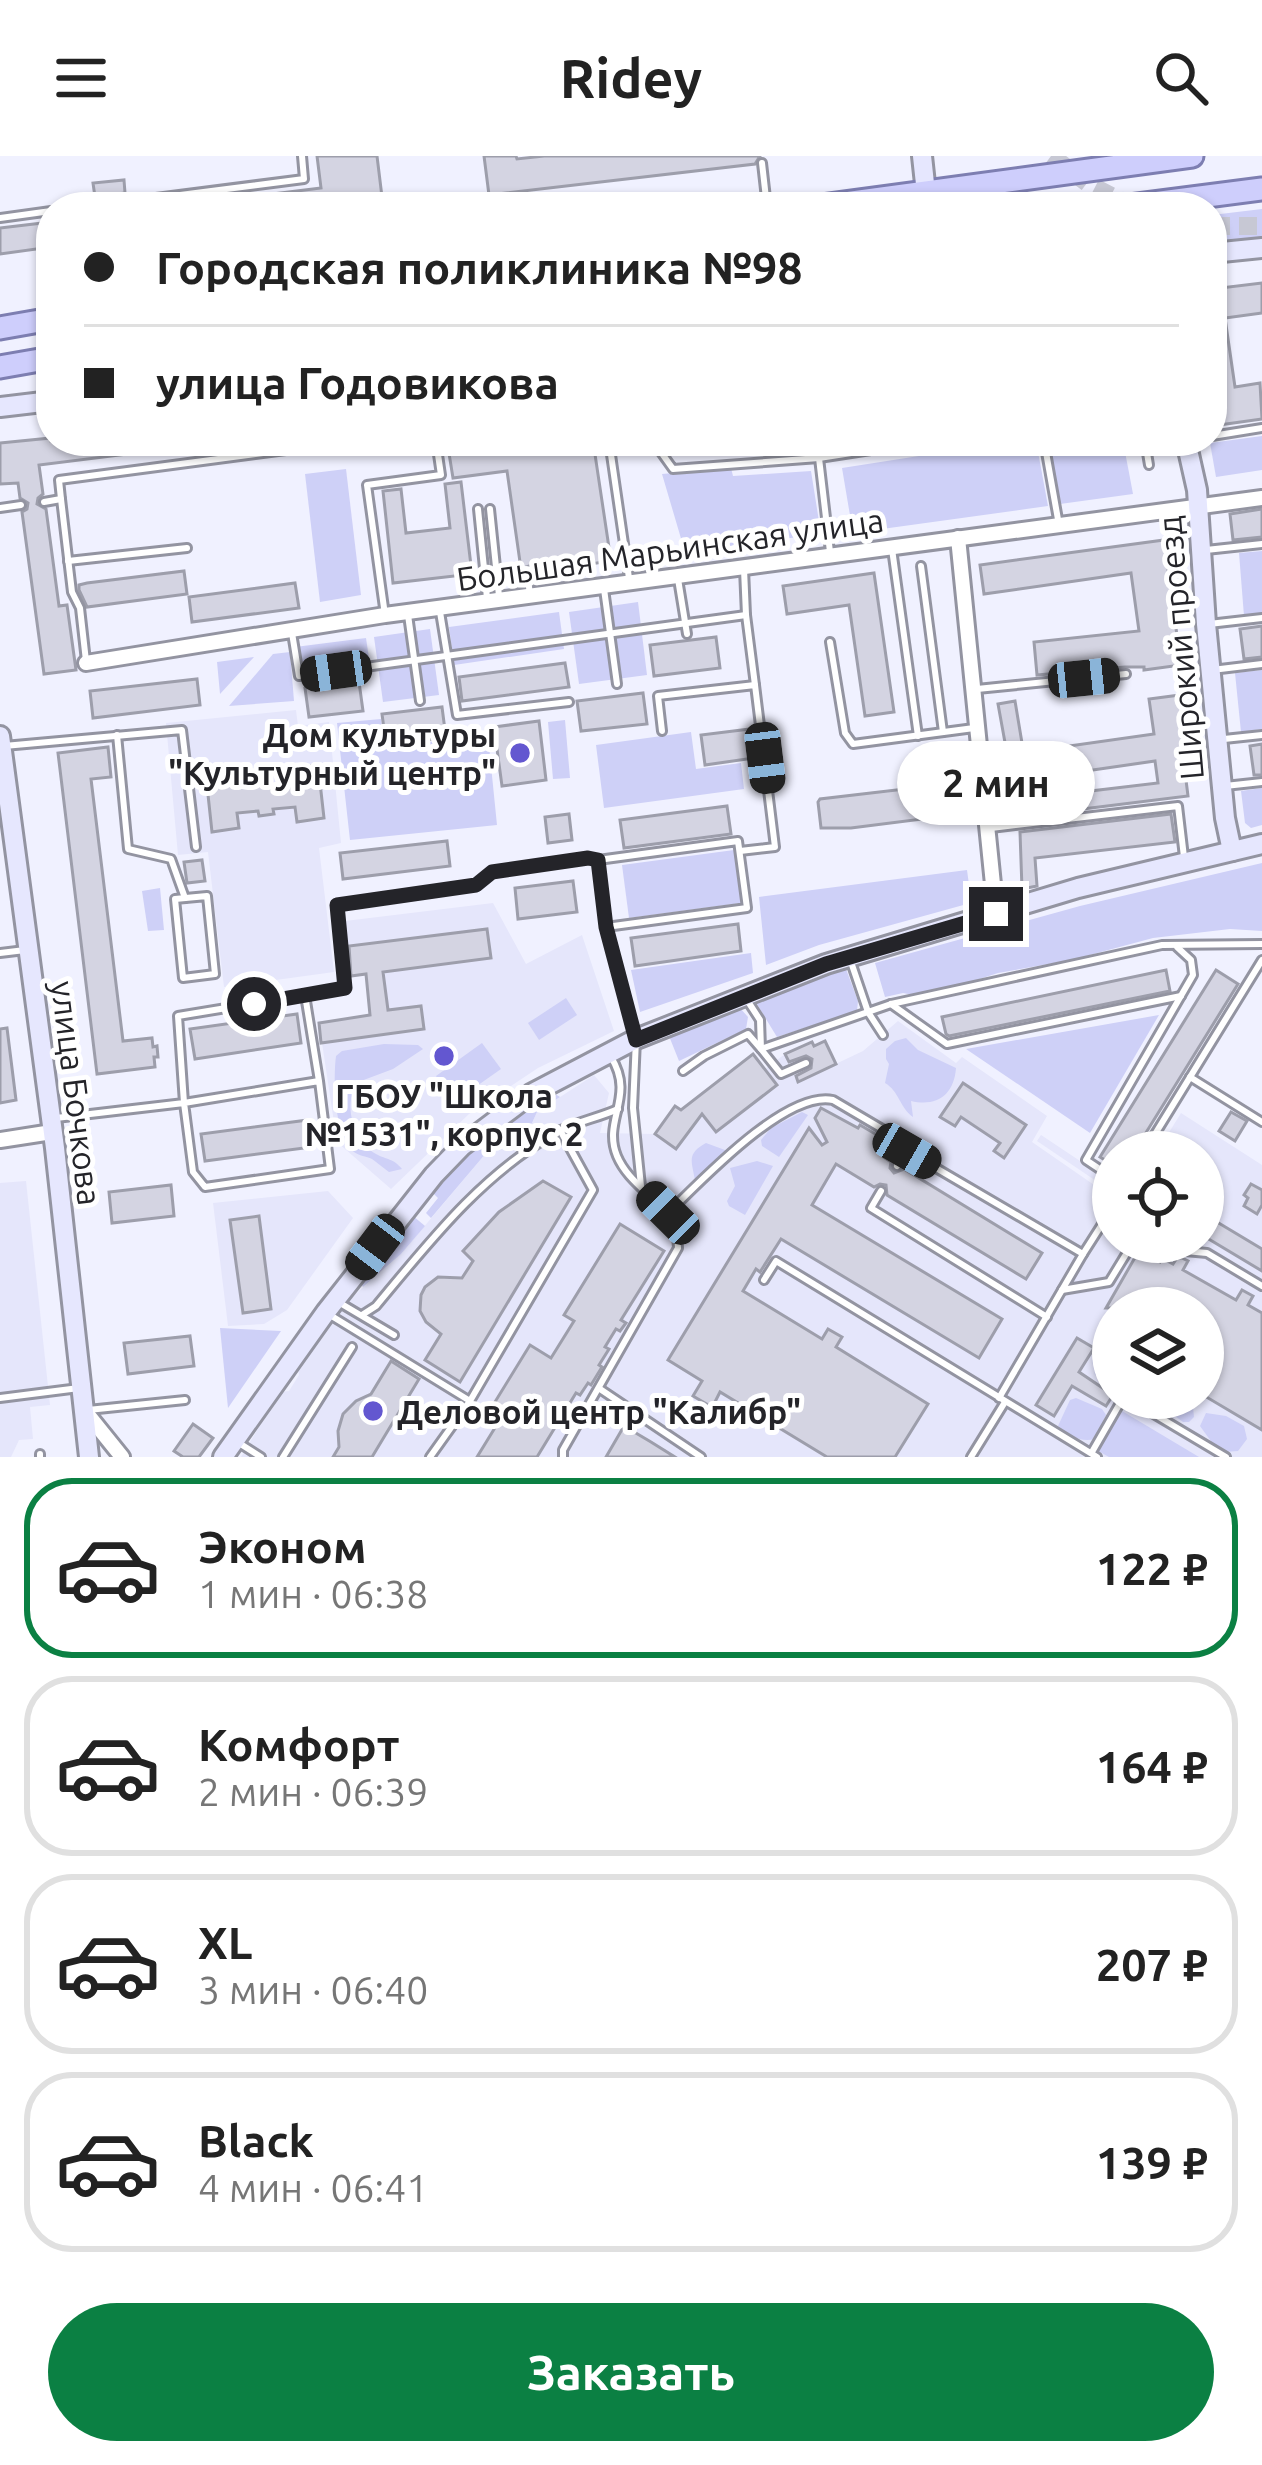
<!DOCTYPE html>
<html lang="ru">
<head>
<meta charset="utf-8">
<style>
  body { margin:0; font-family:Ubuntu,sans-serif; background:#f6f6f6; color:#222; height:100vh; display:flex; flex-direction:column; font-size:45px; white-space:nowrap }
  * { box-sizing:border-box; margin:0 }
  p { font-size:39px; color:#767676 }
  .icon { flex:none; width:66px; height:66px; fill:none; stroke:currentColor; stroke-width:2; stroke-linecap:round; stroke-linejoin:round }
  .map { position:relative; height:1301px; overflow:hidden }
  .details { display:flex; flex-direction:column; background:#fff; flex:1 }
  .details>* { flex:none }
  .banner { position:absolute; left:36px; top:36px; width:1191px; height:264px; border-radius:48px; box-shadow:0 3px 9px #0004; display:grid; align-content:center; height:264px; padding:0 48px; background:#fff }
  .buttons { position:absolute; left:1092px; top:975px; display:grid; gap:24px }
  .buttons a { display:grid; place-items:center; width:132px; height:132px; border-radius:50%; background:#fff; box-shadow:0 3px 9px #0004; font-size:60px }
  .end { position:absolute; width:54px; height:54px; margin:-27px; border:15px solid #242429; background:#fff; box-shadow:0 0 0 6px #fff }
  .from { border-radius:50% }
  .bubble { position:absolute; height:84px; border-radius:42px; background:#fff; box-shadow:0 3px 9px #0004; font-size:39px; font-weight:600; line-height:84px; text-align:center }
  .car { position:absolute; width:36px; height:72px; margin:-36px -18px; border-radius:15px; box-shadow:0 0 9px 3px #0007; background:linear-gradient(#222 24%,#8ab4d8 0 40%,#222 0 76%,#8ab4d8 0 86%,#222 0) }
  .banner b { display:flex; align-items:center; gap:42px; height:114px; font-size:45px }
  .banner b+b { border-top:3px solid #e0e0e0 }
  .banner i { width:30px; height:30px; background:#222 }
  ul { padding:21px 0 0; list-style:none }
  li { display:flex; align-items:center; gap:36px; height:180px; margin:0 24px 18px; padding:0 24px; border:6px solid #e0e0e0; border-radius:48px }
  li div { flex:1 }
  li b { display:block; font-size:45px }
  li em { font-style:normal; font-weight:600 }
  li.current { border-color:#0b8043 }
  li>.icon { width:108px; height:108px; stroke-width:1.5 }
  .action { display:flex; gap:24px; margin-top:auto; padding:24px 48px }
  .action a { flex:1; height:138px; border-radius:72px; background:#0b8043; color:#fff; font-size:48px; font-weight:600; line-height:138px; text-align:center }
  header { display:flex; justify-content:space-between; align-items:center; height:156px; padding:0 48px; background:#fff; font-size:54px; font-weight:600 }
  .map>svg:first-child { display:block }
</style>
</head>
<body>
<header><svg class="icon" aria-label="menu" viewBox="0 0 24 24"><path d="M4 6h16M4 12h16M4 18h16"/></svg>Ridey<svg class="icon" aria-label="search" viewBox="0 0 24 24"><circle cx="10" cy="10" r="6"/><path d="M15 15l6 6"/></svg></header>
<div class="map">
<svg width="1262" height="1301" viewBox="0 0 1262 1301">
  <rect width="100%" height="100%" fill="#f0f1ff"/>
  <!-- built -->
  <g fill="#e5e6fb" fill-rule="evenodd">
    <polygon points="296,554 298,570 329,566 341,687 319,692 334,816 224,831 208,696 178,699 166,567"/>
    <polygon points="493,747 526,808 582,779 614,875 538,912 469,958 391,1033 337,986 319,867 370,859 366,819 351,820 345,765"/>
    <path d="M898,865L956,907L962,901L1047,960L1032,986L1113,1042V1086H1203V996H1157L1181,957L1262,1009V1301H241L280,1236L289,1235L299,1219L297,1209L343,1149L401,1098L487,996L532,967L537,956L594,919L609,937L600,977L655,978L675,950L686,957L695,951L692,946L753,898L765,913L785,898L812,886L825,913L863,895ZM1113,1152H1203V1242H1113Z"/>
    <polygon points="1041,979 1113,1027 1111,1035 1037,985"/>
    <polygon points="26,1025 50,1249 30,1251 33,1283 19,1284 11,1301 0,1301 0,1027"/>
    <polygon points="328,1035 353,1062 287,1154 264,1168 228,1170 213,1047"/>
  </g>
  <!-- green -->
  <g fill="#ced0f7">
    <polygon points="1262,53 1262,85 1212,91 1212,59"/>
    <polygon points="1262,280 1262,314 1216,321 1210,287"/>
    <polygon points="1015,285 1036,285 1048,350 853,377 842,312"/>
    <polygon points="1048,285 1123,285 1133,338 1060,348"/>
    <polygon points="731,312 733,320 811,315 821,378 685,396 662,318"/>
    <polygon points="346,313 361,439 320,446 305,318"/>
    <polygon points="1262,395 1262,458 1244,460 1239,397"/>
    <polygon points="638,446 647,519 579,528 569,456"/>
    <polygon points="559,456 564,493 454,509 449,471"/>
    <polygon points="430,473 439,539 383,546 374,481"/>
    <polygon points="366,482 370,509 299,519 295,491"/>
    <polygon points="290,496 294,545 229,550 273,498"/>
    <polygon points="254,501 220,538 217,506"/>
    <polygon points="1262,514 1262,573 1241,576 1235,517"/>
    <polygon points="381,563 385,590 488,580 497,669 350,684 337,567"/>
    <polygon points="565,564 570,622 553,623 548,566"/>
    <polygon points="691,576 696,613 741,607 744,633 604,652 596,589"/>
    <polygon points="1262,632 1262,669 1251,672 1245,667 1241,635"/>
    <polygon points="734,694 741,747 629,762 622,709"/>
    <polygon points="1262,707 1262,775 1230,773 1153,782 1071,804 998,817 924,841 903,837 885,841 875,807 1080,750"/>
    <polygon points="967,714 970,736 967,748 819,789 766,809 759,741"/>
    <polygon points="160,732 164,774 148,775 142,735"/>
    <polygon points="751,797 753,817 640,856 631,814"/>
    <polygon points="846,813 858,845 857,855 777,881 755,845"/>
    <polygon points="566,842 577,859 539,884 528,867"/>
    <polygon points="739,851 748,861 746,873 679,905 669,880"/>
    <polygon points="1159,859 1090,977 966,893"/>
    <path d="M906,882L918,894L956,912C954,939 937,951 911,945L913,961C900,952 899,935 885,927L889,908L886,903V893L895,885Z"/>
    <polygon points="482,887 501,913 454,946 436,920"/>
    <path d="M384,888L418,889L423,893L393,913L361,925C359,928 351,940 351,943C348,963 358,988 376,998C387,1004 393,1002 402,1013L389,1016C383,1012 378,1007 372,1003C366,1000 359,1000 354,996C334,981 333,923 336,900L342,895Z"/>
    <path d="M552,936L560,941L537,956L532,967L487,996L431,1062L426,1057L438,1042L432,1036C466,994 508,966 552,936Z"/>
    <polygon points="802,956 808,959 779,1001 762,990 761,984 771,972"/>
    <path d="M706,987L725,994V999L698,1025L695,1024C692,1005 686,998 706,987Z"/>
    <polygon points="757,1005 773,1010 745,1059 729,1050 727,1045 735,1030 730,1012"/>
    <polygon points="413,1060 425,1070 401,1098 363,1131 360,1126"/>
    <polygon points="220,1172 281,1175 228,1252"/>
    <polygon points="1109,1191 1113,1194 1113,1225 1095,1219 1092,1204"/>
    <path d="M1076,1242L1102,1253L1106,1259L1095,1283C1081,1287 1068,1279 1058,1270L1070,1244Z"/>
    <polygon points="1151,1242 1192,1242 1194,1261 1189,1266 1183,1266"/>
    <polygon points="1122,1255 1199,1301 1109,1301 1098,1295"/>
    <polygon points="1206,1257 1226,1260 1244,1270 1247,1283 1238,1295 1224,1296 1213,1288 1200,1270"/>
  </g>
  <!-- building -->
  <g fill="#d4d4e2" stroke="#9d9eab" stroke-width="3">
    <polygon points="317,0 377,0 382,41 386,40 388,51 226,51 225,44 321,32"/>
    <polygon points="484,0 516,0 517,3 544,0 760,0 755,8 489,39"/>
    <polygon points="124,24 125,37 95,41 93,27"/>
    <polygon points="51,66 51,91 0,98 0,72"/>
    <polygon points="1262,127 1262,157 1225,162 1235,231 1260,227 1262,263 1212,270 1212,133"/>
    <polygon points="51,282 51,285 176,285 176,292 39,309 43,338 38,342 37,348 46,353 59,450 67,449 76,514 44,518 22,356 27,353 28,347 20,342 18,327 0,328 0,287"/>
    <polygon points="447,285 593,285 611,405 534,416 529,410 521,413 507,315 453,322"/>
    <polygon points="461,326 472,418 393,427 383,335 401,333 406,377 450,372 445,328"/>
    <polygon points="1262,353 1262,381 1233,384 1230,358"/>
    <polygon points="1164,384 1181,509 1144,514 1144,511 1125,511 1037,519 1034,486 1139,475 1131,417 984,438 980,409"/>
    <polygon points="184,415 187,438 87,451 79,434 79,429 87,427"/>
    <polygon points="874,417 894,556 865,560 849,449 787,458 783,430"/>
    <polygon points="295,427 299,452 192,466 189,441"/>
    <polygon points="1262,470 1262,501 1244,503 1240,473"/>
    <polygon points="716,481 720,512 654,520 650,489"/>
    <polygon points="565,507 569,531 462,545 459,521"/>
    <polygon points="197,523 200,549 93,562 90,535"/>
    <polygon points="359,526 363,555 309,561 305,532"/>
    <polygon points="643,537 647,568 581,575 577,545"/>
    <polygon points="1180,539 1190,615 1185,616 1188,640 1018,661 1015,644 1158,627 1155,605 1058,619 1055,592 1154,578 1149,543"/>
    <polygon points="1015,545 1028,623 1012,625 998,548"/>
    <polygon points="442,551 446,582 386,588 382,558"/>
    <polygon points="539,565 546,624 502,630 494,571"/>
    <polygon points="750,573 754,602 705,609 701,579"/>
    <polygon points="1262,588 1262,619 1254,619 1250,590"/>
    <polygon points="108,591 111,621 91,623 123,885 152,882 153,891 157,890 158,901 154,901 155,911 97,918 58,597"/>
    <polygon points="318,609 324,662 297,666 295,651 273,653 274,658 259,660 258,655 237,657 239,672 212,676 206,620 232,617 234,632 256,630 256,625 269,624 270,629 293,626 291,612"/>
    <polygon points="947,628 952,636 954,659 851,672 821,672 818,646 820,643"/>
    <polygon points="727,650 731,678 624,692 620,664"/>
    <polygon points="569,658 572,684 548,687 545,661"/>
    <polygon points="1171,658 1175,686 1035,702 1037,730 1022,733 1020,676"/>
    <polygon points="447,685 450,710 343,723 340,697"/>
    <polygon points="202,704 205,725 187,727 184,706"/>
    <polygon points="573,725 577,756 518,763 515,732"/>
    <polygon points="738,768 741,795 635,810 631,782"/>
    <polygon points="487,773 491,802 383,816 388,854 421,850 424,873 321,887 319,867 370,859 366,818 351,820 349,790"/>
    <polygon points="1166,814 1170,835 949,880 946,878 942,861"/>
    <polygon points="1216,814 1238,828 1134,996 1113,996 1113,1009 1100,1001"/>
    <polygon points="297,858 301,887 195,903 190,873"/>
    <polygon points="7,872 16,944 0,947 0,873"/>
    <polygon points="825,885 836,908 798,926 796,920 811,912 812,903 806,900 789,906 785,898 812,886 814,890"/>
    <polygon points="753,898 777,929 716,976 702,958 676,993 655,978 675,950 681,954"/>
    <polygon points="963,927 1026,969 1004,1002 994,995 1000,987 961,961 955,970 940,961"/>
    <polygon points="821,952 858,972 860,969 889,986 882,1000 891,1006 890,1012 894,1017 904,1013 1042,1097 1026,1123 887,1039 886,1029 880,1028 874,1031 836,1008 812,1049 1002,1163 979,1202 781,1083 760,1116 756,1113 743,1135 822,1183 828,1173 842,1181 836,1191 928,1248 895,1301 827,1301 720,1236 714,1248 710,1250 693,1240 702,1225 668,1204 809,972 822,989 827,986 815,962"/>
    <polygon points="1231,956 1247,965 1235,985 1219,975"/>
    <polygon points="308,964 312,991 205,1005 201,978"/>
    <polygon points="543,1025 571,1041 460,1226 425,1204 441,1178 426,1166 420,1155 421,1139 425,1131 438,1121 462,1122 473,1105 463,1095 499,1056"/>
    <polygon points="1251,1028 1262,1034 1262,1049 1257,1058 1244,1050 1248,1042 1244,1039"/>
    <polygon points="171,1029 174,1060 112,1067 109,1036"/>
    <polygon points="259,1060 271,1153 243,1157 230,1064"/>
    <polygon points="1217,1066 1262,1093 1262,1115 1207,1082"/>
    <polygon points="620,1068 664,1095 621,1164 626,1167 620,1175 616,1173 605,1191 609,1193 599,1209 602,1211 591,1229 588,1227 580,1239 576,1237 537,1301 477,1301 501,1262 490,1254 530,1189 551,1202 574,1165 564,1159"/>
    <polygon points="1137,1098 1148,1099 1160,1106 1162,1102 1173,1108 1177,1102 1182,1102 1188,1105 1183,1114 1236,1144 1242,1134 1253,1140 1248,1149 1262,1157 1262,1274 1203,1239 1203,1152 1106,1152"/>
    <polygon points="190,1180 194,1210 128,1218 124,1187"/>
    <polygon points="1077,1182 1094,1192 1079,1216 1113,1239 1106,1250 1072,1230 1054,1260 1036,1249"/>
    <polygon points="391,1205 419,1223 372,1301 333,1301 339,1291 338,1275 343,1258 356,1245 371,1238"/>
    <polygon points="193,1268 213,1282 199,1301 183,1301 174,1295"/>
    <polygon points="624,1270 651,1286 675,1301 606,1301"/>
  </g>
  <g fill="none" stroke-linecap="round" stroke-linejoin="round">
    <!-- secondary-tunnel -->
    <g stroke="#c7c8d4" stroke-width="18" stroke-dasharray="18 9" stroke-linecap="butt">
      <polyline points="1051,0 1090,29 1133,51"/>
      <polyline points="1212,70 1262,70"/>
    </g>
    <!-- lane casing -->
    <g stroke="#9394a1" stroke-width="12">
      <g id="lane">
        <polyline points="762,7 767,51"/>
        <polyline points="86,51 304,23 302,0"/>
        <polyline points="0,62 51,55"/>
        <polyline points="1212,280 1262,272"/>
        <polyline points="609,285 629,422"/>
        <polyline points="653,285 673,313 819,302 929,285"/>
        <polyline points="817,285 830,396"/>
        <polyline points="1044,285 1059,369"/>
        <polyline points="1145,285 1149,309"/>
        <polyline points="610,290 641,285"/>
        <polyline points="61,343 72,436 80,452 86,505"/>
        <polyline points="44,346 61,343 59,324 355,285"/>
        <polyline points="0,352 21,349"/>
        <polyline points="478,353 487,442"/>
        <polyline points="490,353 499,440"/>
        <polyline points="892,393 918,580"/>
        <polyline points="1206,394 1262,388"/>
        <polyline points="68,405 187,392"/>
        <polyline points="921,410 943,576"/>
        <polyline points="744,413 746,459 755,529"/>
        <polyline points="527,417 530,438"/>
        <polyline points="678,423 687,478"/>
        <polyline points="604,433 617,528"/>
        <polyline points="440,456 457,559 569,546"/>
        <polyline points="385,459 367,329 441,319 436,285"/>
        <polyline points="408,459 420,545"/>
        <polyline points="1209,468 1262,462"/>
        <polyline points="292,477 299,520 746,459"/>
        <polyline points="830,486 845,577 853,588 974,572"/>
        <polyline points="1212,514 1262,508"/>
        <polyline points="977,533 1126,518"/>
        <polyline points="662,575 658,540 755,529 775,691 740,695"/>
        <polyline points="117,579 128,693 171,703 185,742"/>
        <polyline points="1224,583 1262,579"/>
        <polyline points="4,590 182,574 196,691"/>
        <polyline points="1225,630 1262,626"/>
        <polyline points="991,672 1178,650 1184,701"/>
        <polyline points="598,704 738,685 747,752 606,771"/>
        <polygon points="207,740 215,818 183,822 175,743"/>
        <polyline points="0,797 25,794"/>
        <polyline points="851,806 868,856 883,879"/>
        <polyline points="305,839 345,832 337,749 476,729 492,716 588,702 598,704 606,771 636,883 633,952 641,1030"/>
        <polyline points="747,844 760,864 761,893 781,918 806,907"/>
        <polyline points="891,848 947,888 1181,840"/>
        <polyline points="683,915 704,900 748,878 761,893 891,848 1162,789 1262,788"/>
        <polyline points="1190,921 1262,966"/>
        <polyline points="56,962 184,947 319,925 330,1013 205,1031 193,1016 184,947 178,860 305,839 319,925"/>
        <polyline points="1144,996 1262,804"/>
        <polyline points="897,1010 907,995"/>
        <polyline points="1113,1022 1086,1004 1193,819 1191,804 1177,791"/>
        <polyline points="881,1035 871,1052 1047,1161"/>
        <path d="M668,1057C701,1025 786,934 833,944L894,980L907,995L1083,1098L999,1242"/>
        <polyline points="1083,1098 1113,1051"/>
        <polyline points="764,1124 776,1105 1097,1301"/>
        <polyline points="1062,1134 1109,1126 1131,1090 1207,1097 1262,1130"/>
        <polyline points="340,1147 394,1179"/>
        <polyline points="330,1159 470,1245"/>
        <path d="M362,1159L376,1150C430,1085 482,1018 557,976C575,966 598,962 618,953"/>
        <polyline points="600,1233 701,1301"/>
        <polyline points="0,1242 79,1232"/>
        <polyline points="1127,1242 1226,1301"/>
        <polyline points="88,1254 185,1244"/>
        <polyline points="239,1287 261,1301"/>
        <polyline points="1092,1296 1123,1242"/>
        <polyline points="40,1298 40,1301"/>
        <polyline points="283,1301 352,1191"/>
        <polyline points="430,1301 470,1245 593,1034 560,974"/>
        <path d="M563,1301V1294L678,1092C678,1048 632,1036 617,1000C602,964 636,941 611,901"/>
        <polyline points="971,1301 1005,1246"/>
      </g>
    </g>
    <!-- street casing -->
    <g stroke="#9394a1" stroke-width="20">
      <g id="street">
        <polyline points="958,382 996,758"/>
        <polyline points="86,507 385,459 1262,342"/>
        <polyline points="0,984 52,976"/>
        <polyline points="85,1255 122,1301"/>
      </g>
    </g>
    <!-- secondary casing -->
    <g stroke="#9394a1" stroke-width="24">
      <g id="secondary">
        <polyline points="922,0 926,37"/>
        <polyline points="1212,97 1262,92"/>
        <polyline points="0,251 51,245"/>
        <polyline points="1186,285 1197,334 1206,468 1225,662 1232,695"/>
        <polyline points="0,580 55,992 89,1301"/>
        <polyline points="223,1301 326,1156 434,1019 462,990 531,938 636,883 826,808 1078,732 1262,688"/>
      </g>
    </g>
    <!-- primary casing -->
    <g stroke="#7d7eb1" stroke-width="27">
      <g id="primary">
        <polyline points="815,51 1192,0"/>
        <polyline points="1122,51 1262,33"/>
        <polyline points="0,172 51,163"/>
        <polyline points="0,211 51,202"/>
      </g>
    </g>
    <!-- lane -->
    <use href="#lane" stroke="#fff" stroke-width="6"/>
    <!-- street -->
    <use href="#street" stroke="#fff" stroke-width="14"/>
    <!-- secondary -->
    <use href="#secondary" stroke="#e6e7fe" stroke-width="18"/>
    <!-- primary -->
    <use href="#primary" stroke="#cecefc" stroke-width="21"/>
  </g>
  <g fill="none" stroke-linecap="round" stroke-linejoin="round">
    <!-- route -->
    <polyline stroke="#242429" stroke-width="15" points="254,848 345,832 337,749 476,729 492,716 588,702 598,704 606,771 636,884 826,808 996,758"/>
  </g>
  <!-- markers -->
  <g fill="#6357d0" stroke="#fff" stroke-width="4.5">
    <circle cx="520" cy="597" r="12"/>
    <circle cx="444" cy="900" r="12"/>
    <circle cx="373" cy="1255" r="12"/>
  </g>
  <g text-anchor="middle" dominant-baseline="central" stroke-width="10" stroke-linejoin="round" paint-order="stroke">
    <!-- street labels -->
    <g font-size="33" fill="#242429" stroke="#fff">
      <text transform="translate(670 393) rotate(-8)">Большая Марьинская улица</text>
      <text transform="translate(1180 492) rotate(-95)">Широкий проезд</text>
      <text transform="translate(77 937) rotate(83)">улица Бочкова</text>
    </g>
    <!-- poi labels -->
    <g font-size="33" font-weight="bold" fill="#242429" stroke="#fff" text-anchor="end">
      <text x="496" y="578">Дом культуры<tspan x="496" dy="38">"Культурный центр"</tspan></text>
      <text x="444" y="939" text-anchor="middle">ГБОУ "Школа<tspan x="444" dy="38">№1531", корпус 2</tspan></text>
      <text x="397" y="1255" text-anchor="start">Деловой центр "Калибр"</text>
    </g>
  </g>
</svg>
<div class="buttons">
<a><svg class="icon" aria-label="locate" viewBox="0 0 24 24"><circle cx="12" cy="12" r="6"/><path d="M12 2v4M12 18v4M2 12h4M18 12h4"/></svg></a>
<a><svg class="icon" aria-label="layers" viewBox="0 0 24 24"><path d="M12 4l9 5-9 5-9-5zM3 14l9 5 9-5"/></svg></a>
</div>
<i class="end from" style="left:254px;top:848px"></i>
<i class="end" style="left:996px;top:758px"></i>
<div class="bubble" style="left:897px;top:585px;width:198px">2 мин</div>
<i class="car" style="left:336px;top:515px;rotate:262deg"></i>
<i class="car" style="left:1084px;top:522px;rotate:84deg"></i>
<i class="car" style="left:765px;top:602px;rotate:173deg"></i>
<i class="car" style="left:907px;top:995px;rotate:120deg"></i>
<i class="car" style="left:668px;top:1057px;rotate:315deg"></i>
<i class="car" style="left:375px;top:1091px;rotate:217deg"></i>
<div class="banner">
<b><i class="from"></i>Городская поликлиника №98</b>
<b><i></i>улица Годовикова</b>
</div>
</div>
<section class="details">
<ul>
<li class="current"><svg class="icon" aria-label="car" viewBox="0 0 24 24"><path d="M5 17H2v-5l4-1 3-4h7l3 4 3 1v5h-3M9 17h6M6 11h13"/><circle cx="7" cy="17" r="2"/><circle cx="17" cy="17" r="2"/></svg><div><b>Эконом</b><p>1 мин · 06:38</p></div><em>122 ₽</em></li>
<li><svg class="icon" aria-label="car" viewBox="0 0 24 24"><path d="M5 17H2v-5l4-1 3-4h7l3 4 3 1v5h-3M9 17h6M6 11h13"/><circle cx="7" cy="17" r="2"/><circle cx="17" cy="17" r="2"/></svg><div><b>Комфорт</b><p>2 мин · 06:39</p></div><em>164 ₽</em></li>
<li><svg class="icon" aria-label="car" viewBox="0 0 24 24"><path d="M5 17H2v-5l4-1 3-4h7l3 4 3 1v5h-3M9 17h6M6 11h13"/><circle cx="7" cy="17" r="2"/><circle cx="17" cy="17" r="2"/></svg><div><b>XL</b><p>3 мин · 06:40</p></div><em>207 ₽</em></li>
<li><svg class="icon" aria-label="car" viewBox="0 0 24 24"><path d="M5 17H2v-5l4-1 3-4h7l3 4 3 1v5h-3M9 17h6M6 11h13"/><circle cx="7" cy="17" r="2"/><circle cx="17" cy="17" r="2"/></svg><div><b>Black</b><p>4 мин · 06:41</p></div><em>139 ₽</em></li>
</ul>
<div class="action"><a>Заказать</a></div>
</section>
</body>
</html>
